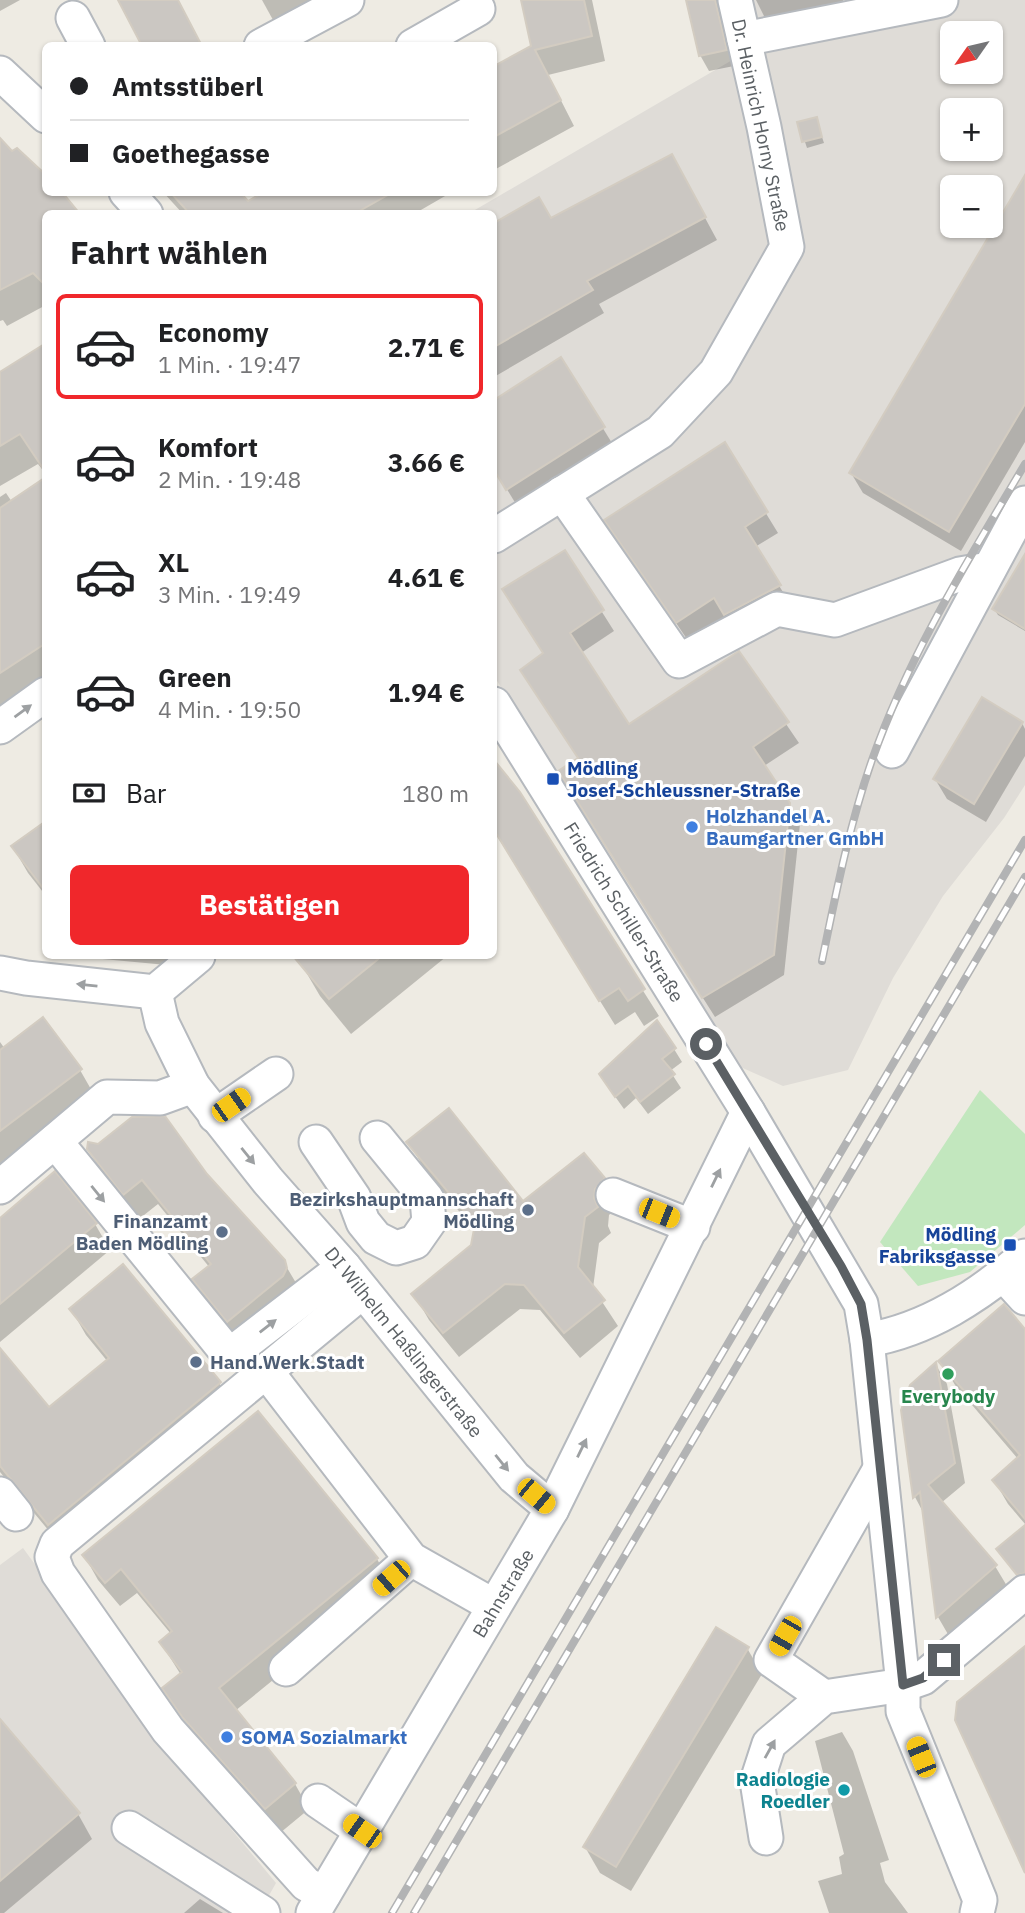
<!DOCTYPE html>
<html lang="de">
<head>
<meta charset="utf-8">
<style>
  body { margin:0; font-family:"IBM Plex Sans",sans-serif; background:#f6f6f6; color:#202124; height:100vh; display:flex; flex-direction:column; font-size:26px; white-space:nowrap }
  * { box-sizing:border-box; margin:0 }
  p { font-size:23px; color:#757577 }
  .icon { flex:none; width:38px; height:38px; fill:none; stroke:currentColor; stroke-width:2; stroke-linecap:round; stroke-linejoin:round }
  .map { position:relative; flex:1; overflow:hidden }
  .side { position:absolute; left:42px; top:210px; width:455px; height:749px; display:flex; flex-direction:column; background:#fff; border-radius:10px; box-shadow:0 2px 5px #0004 }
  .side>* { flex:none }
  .hud { position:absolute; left:42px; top:42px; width:455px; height:154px; border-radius:10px; box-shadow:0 2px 5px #0004; display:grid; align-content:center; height:154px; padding:0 28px; background:#fff }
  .needle { width:46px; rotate:236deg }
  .fabs { position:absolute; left:940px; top:21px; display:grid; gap:14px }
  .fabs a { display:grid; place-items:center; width:63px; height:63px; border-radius:10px; background:#fff; box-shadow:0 2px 5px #0004; font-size:35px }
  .end { position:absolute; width:32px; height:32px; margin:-16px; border:9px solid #5b6064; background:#fff; box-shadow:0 0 0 4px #fff }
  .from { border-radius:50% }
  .car { position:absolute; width:21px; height:42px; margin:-21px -10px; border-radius:9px; box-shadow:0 0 5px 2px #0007; background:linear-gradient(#f5c518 24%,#345 0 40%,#f5c518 0 76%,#345 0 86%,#f5c518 0) }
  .hud b { display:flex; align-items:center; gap:24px; height:66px; font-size:26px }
  .hud b+b { border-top:2px solid #e0e0e0 }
  .hud i { width:18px; height:18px; background:#202124 }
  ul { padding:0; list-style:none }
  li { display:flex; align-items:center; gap:21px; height:105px; margin:0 14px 10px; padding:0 14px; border:4px solid transparent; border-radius:10px }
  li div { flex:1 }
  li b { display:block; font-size:26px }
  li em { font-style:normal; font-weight:700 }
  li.current { border-color:#f0272b }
  li>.icon { width:63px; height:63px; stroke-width:1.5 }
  h2 { padding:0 28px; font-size:32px; line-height:84px }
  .pay { display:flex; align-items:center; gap:18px; height:77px; padding:0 28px; font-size:26px }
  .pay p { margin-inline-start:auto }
  .button { display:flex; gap:14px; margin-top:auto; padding:14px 28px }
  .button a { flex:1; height:80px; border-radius:10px; background:#f0272b; color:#fff; font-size:28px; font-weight:700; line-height:80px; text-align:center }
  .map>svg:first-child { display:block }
</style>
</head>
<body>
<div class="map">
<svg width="1025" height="1913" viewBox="0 0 1025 1913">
  <rect width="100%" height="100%" fill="#eeebe3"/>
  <!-- industrial -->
  <g fill="#dfdcd7" fill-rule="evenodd">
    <path d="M747,0H1025V785L1004,818L943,896L893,978L848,1070L783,1086L736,1065L494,676V214H468L734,59ZM952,33H990V72H952ZM952,110H990V149H952ZM952,187H990V226H952Z"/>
    <polygon points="23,1548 202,1794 276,1883 259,1913 0,1913 0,1565"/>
  </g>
  <!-- green -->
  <polygon fill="#c2e7be" points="980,1090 1025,1134 1025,1225 970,1272 918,1286 880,1242"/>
  <!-- shadow -->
  <g fill="#0003">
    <polygon points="0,0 20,0 0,11"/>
    <polygon points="262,0 319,0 278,29"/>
    <polygon points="523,0 592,0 605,61 548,75 574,126 494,170 494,68 533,47"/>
    <polygon points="687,0 734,0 734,66 709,71 700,55"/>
    <polygon points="756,0 843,0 844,4 767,22"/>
    <polygon points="816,119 824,143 807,148 799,124"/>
    <polygon points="0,141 46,192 46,305 7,326 3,320 0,321"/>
    <polygon points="684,179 717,240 599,304 604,313 494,377 494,225 538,199 551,221"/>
    <polygon points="163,192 238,192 248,204 268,192 452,192 414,214 183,214"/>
    <polygon points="1025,204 1025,442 961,551 863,493 851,473"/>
    <polygon points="46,345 46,474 38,464 0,486 0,374"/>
    <polygon points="561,360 615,448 519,509 494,468 494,402"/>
    <polygon points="724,445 778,533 755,547 791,605 737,634 727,617 689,642 606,520"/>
    <polygon points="46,479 46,684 0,742 0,497 6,493 12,502"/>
    <polygon points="564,552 614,631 581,653 628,726 738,654 799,743 764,766 800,824 784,975 715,1017 572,791 579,759 545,654"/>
    <polygon points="1025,556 1025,631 998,615 994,609"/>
    <polygon points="1022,723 1025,729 1025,756 986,822 947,799 935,779"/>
    <polygon points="494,762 518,793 659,1016 644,1026 635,1012 615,1025 494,831"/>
    <polygon points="46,823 46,896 28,873 13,847"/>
    <polygon points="90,956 203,956 188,967 92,958"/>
    <polygon points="304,956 447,956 351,1034 320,996 299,960"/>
    <polygon points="0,1042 5,1049 80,1070 100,1105 0,1181"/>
    <polygon points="674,1049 682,1062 670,1071 681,1088 648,1114 636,1098 624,1109 609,1088"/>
    <polygon points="409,1143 523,1204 604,1179 619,1205 609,1215 608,1226 611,1233 599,1243 593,1288 618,1326 580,1358 540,1310 520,1309 459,1357 429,1320 414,1294 473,1246 475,1231 424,1168"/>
    <polygon points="88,1149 206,1175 283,1261 299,1288 243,1347 210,1306 195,1280 210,1268 158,1204 139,1219 104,1176"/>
    <polygon points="0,1220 95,1224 110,1250 0,1342"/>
    <polygon points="71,1309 219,1383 234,1408 64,1549 0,1472 0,1350 49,1410 108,1362 86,1335"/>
    <polygon points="1025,1332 1025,1524 1008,1504 994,1480 1018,1459 955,1385 941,1361"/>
    <polygon points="936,1365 947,1384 965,1483 941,1503 995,1566 1007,1586 949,1636 938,1617 924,1514 915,1497 902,1410"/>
    <polygon points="84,1555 377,1559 391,1584 235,1711 295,1784 309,1809 280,1833 200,1743 164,1689 181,1675 161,1643 171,1634 137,1593 120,1606 98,1580"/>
    <polygon points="747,1648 762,1674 631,1891 600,1873 585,1847"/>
    <polygon points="0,1720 78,1814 92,1839 4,1913 0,1913"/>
    <polygon points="842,1732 853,1751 889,1860 880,1863 885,1882 908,1913 829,1913 818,1881 842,1874 839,1857 844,1854 815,1741"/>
    <polygon points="200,1899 223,1913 184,1913"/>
  </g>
  <!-- building -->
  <g fill="#cbc7c2" stroke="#d3ccc1" stroke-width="2">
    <polygon points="118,0 178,0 202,46 142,46"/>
    <polygon points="521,0 584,0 592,36 535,50 561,100 494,137 494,66 531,46"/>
    <polygon points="686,0 715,0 727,50 699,56"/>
    <polygon points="817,117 822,137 802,142 797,122"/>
    <polygon points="0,138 12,151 17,148 46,175 46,192 62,192 80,214 46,214 46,286 33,273 0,290"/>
    <polygon points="672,154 706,217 587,281 593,290 494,347 494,223 539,197 551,218"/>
    <polygon points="1025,175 1025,404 949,532 849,473"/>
    <polygon points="170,192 240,192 248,201 264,192 393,192 354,214 190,214"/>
    <polygon points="46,343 46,473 20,434 0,446 0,372"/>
    <polygon points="561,357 605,427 506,490 494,470 494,400"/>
    <polygon points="725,442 768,512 745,527 781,585 724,615 714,598 676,623 604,520"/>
    <polygon points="46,477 46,643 0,673 0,508"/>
    <polygon points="565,550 604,610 570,633 629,724 739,651 789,722 753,747 790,803 774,955 702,998 558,771 578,758 520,670 543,653 502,589"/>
    <polygon points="1025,554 1025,629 992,609"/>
    <polygon points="982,697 1023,722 974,804 933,779"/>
    <polygon points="494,760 520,792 645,989 628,1001 619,988 599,1001 494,830"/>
    <polygon points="46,821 46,892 11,846"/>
    <polygon points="293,956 382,956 329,999"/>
    <polygon points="43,1017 82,1069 0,1131 0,1050"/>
    <polygon points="657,1020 676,1048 662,1059 675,1074 640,1102 628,1086 615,1097 599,1074"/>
    <polygon points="449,1108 523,1201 584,1153 605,1178 595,1189 594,1198 598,1207 585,1217 578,1267 605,1300 564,1333 524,1285 505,1284 443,1333 411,1294 471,1245 475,1224 406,1142"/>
    <polygon points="165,1116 207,1174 285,1260 287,1268 283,1276 227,1322 192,1279 211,1264 142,1180 123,1195 87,1149 88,1142 98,1144 132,1117"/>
    <polygon points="55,1171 97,1223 0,1304 0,1218"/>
    <polygon points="123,1264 221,1382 48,1525 0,1466 0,1348 49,1407 109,1358 69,1309"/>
    <polygon points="1004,1304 1025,1329 1025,1519 992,1480 1020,1455 938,1361"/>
    <polygon points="936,1362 955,1463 928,1485 997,1565 936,1618 920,1492 913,1498 901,1410 910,1385"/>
    <polygon points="258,1411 378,1558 219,1688 296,1783 265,1809 183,1718 162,1688 182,1672 159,1642 172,1631 121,1569 105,1583 82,1555"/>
    <polygon points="1025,1525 1025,1573 1017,1575 996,1549"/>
    <polygon points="716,1627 749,1647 616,1867 583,1847"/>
    <polygon points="1025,1646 1025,1873 955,1720 957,1702"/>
    <polygon points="0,1719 80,1813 0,1881"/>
  </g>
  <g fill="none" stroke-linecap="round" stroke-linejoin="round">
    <!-- minor casing -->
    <g stroke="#b5b9be" stroke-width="37">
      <g id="minor">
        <polyline points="73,18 88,46"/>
        <polyline points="744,39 941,0"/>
        <polyline points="261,46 347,0"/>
        <polyline points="413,46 478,9"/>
        <polyline points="0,73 46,116"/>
        <polyline points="126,192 146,214"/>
        <polyline points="562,493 679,661 777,609 835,620 960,574 989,569"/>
        <polyline points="494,536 660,432 716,372 787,247 764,127 735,0"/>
        <polyline points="494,704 748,1112 861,1304 867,1340 903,1685 903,1711 980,1900 977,1913"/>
        <polyline points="0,727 46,694"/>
        <polyline points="892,751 1025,503"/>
        <polyline points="0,973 26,978 155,992 198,956"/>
        <polyline points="155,992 162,1023 193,1086 268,1181 344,1267 514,1477 552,1509"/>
        <polyline points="215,1116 276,1074"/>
        <polyline points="55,1141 225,1350 236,1350 344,1267"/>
        <polyline points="316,1142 354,1198 363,1222 376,1238 396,1248 415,1242 429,1222 427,1199 377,1138"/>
        <polyline points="0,1187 107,1097 160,1098 193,1086"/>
        <polyline points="613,1195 693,1227"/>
        <polyline points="1004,1275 1025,1298"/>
        <path d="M867,1340C927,1330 979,1296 1025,1256"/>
        <polyline points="266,1371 411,1559 494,1606"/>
        <polyline points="0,1494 16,1514"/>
        <polyline points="286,1669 411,1559"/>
        <polyline points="824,1697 771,1660 880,1469"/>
        <polyline points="318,1801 362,1831"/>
        <polyline points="129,1828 263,1913"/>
        <polyline points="766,1838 757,1781 769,1744 824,1697 903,1685 923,1678 1025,1592"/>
        <polyline points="324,1894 306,1884 168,1730 58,1573 52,1557 57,1544 363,1291"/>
        <polyline points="313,1913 552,1509 748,1112"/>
      </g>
    </g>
    <!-- minor -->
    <use href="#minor" stroke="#fff" stroke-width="33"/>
    <!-- rail casing -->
    <g stroke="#b2b3b4" stroke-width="8">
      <g id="rail">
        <path d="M822,961C836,893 849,826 872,760C909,655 968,560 1025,464"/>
        <polyline points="392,1913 1025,840"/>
        <polyline points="414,1913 1025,877"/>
      </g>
    </g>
    <!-- rail -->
    <use href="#rail" stroke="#fff" stroke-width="5" stroke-dasharray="16" stroke-linecap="butt"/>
  </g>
  <!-- one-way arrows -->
  <defs><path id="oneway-solid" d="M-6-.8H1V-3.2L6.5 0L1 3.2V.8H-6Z" transform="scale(1.75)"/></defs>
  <g fill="#9da0a2">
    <use href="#oneway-solid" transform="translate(23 711) rotate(-36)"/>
    <use href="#oneway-solid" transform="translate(87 985) rotate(-174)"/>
    <use href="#oneway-solid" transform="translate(248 1156) rotate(51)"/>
    <use href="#oneway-solid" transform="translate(716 1178) rotate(-64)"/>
    <use href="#oneway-solid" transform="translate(98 1194) rotate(51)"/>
    <use href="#oneway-solid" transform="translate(268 1326) rotate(-38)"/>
    <use href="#oneway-solid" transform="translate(582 1448) rotate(-64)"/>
    <use href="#oneway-solid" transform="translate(502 1463) rotate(51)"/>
    <use href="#oneway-solid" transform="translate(770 1749) rotate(-61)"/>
  </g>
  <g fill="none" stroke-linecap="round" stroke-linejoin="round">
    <!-- route -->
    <polyline stroke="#5b6064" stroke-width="9" points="706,1044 841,1266 861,1304 867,1340 903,1685 923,1678 944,1660"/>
  </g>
  <!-- markers -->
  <g fill="#1a4fb4" stroke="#fff" stroke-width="2.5">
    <rect x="546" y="772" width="14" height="14" rx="3.5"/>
    <rect x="1003" y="1238" width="14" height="14" rx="3.5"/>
  </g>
  <g fill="#3f7fe0" stroke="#fff" stroke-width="2.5">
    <circle cx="692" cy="827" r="7"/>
    <circle cx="227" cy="1737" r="7"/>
  </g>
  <g fill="#5c6f8a" stroke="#fff" stroke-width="2.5">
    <circle cx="528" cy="1210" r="7"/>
    <circle cx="222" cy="1232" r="7"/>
    <circle cx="196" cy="1362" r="7"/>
  </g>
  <circle fill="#2e9e5b" stroke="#fff" stroke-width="2.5" cx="948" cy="1374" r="7"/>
  <circle fill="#0f9aa8" stroke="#fff" stroke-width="2.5" cx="844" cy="1790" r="7"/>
  <g text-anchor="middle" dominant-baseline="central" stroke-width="6" stroke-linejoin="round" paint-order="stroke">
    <!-- street labels -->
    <g font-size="19" fill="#5b6064" stroke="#fff">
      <text transform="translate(761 125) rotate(78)">Dr. Heinrich Horny Straße</text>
      <text transform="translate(624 912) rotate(58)">Friedrich Schiller-Straße</text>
      <text transform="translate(404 1342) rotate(51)">DI Wilhelm Haßlingerstraße</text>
      <text transform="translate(503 1593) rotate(-59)">Bahnstraße</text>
    </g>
    <!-- transit labels -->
    <g font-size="19" font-weight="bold" fill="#164399" stroke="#fff" text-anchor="start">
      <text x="567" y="768">Mödling<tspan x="567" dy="22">Josef-Schleussner-Straße</tspan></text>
      <text x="996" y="1234" text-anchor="end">Mödling<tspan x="996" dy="22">Fabriksgasse</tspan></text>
    </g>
    <!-- shop labels -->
    <g font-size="19" font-weight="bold" fill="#366cbe" stroke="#fff" text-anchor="start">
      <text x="706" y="816">Holzhandel A.<tspan x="706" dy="22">Baumgartner GmbH</tspan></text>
      <text x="241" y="1737">SOMA Sozialmarkt</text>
    </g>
    <!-- service labels -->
    <g font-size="19" font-weight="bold" fill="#4e5e75" stroke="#fff" text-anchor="end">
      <text x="514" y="1199">Bezirkshauptmannschaft<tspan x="514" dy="22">Mödling</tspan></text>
      <text x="208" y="1221">Finanzamt<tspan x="208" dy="22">Baden Mödling</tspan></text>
      <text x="210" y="1362" text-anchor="start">Hand.Werk.Stadt</text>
    </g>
    <!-- leisure labels -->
    <g font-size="19" font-weight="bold" fill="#27864d" stroke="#fff">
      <text x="948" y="1396">Everybody</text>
    </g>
    <!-- culture labels -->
    <g font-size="19" font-weight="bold" fill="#0d838f" stroke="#fff" text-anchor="end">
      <text x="830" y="1779">Radiologie<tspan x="830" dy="22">Roedler</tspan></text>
    </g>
  </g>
</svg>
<div class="fabs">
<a><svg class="needle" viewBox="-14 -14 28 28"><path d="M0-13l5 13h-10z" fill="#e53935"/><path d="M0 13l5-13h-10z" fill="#757577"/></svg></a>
<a>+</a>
<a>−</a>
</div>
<i class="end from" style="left:706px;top:1044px"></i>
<i class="end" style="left:944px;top:1660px"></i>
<i class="car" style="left:231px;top:1105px;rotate:55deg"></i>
<i class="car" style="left:659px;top:1213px;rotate:112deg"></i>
<i class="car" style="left:536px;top:1496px;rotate:130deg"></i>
<i class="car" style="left:391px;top:1578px;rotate:229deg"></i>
<i class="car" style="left:785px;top:1636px;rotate:210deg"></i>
<i class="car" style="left:921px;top:1757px;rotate:338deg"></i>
<i class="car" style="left:362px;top:1831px;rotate:305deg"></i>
<div class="hud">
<b><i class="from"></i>Amtsstüberl</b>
<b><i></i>Goethegasse</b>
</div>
<section class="side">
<h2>Fahrt wählen</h2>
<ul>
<li class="current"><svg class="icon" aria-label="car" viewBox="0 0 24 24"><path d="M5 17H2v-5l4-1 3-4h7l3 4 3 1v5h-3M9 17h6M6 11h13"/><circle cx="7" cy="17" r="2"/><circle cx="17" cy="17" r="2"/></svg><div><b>Economy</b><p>1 Min. · 19:47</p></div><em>2.71 €</em></li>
<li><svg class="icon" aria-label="car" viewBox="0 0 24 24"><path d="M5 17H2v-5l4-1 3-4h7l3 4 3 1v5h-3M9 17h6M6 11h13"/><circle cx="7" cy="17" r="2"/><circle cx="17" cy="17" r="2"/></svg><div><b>Komfort</b><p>2 Min. · 19:48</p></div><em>3.66 €</em></li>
<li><svg class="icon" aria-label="car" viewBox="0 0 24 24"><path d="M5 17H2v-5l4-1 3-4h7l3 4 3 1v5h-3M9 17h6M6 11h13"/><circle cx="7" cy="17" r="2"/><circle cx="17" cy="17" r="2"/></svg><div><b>XL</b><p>3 Min. · 19:49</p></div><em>4.61 €</em></li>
<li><svg class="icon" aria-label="car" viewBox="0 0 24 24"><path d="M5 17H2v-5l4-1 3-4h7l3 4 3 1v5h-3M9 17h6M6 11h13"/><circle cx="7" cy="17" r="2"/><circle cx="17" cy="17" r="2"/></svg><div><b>Green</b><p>4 Min. · 19:50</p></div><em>1.94 €</em></li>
</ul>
<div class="pay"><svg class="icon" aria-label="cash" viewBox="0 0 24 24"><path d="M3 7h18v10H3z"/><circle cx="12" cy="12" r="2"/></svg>Bar<p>180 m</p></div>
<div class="button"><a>Bestätigen</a></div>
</section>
</div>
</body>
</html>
